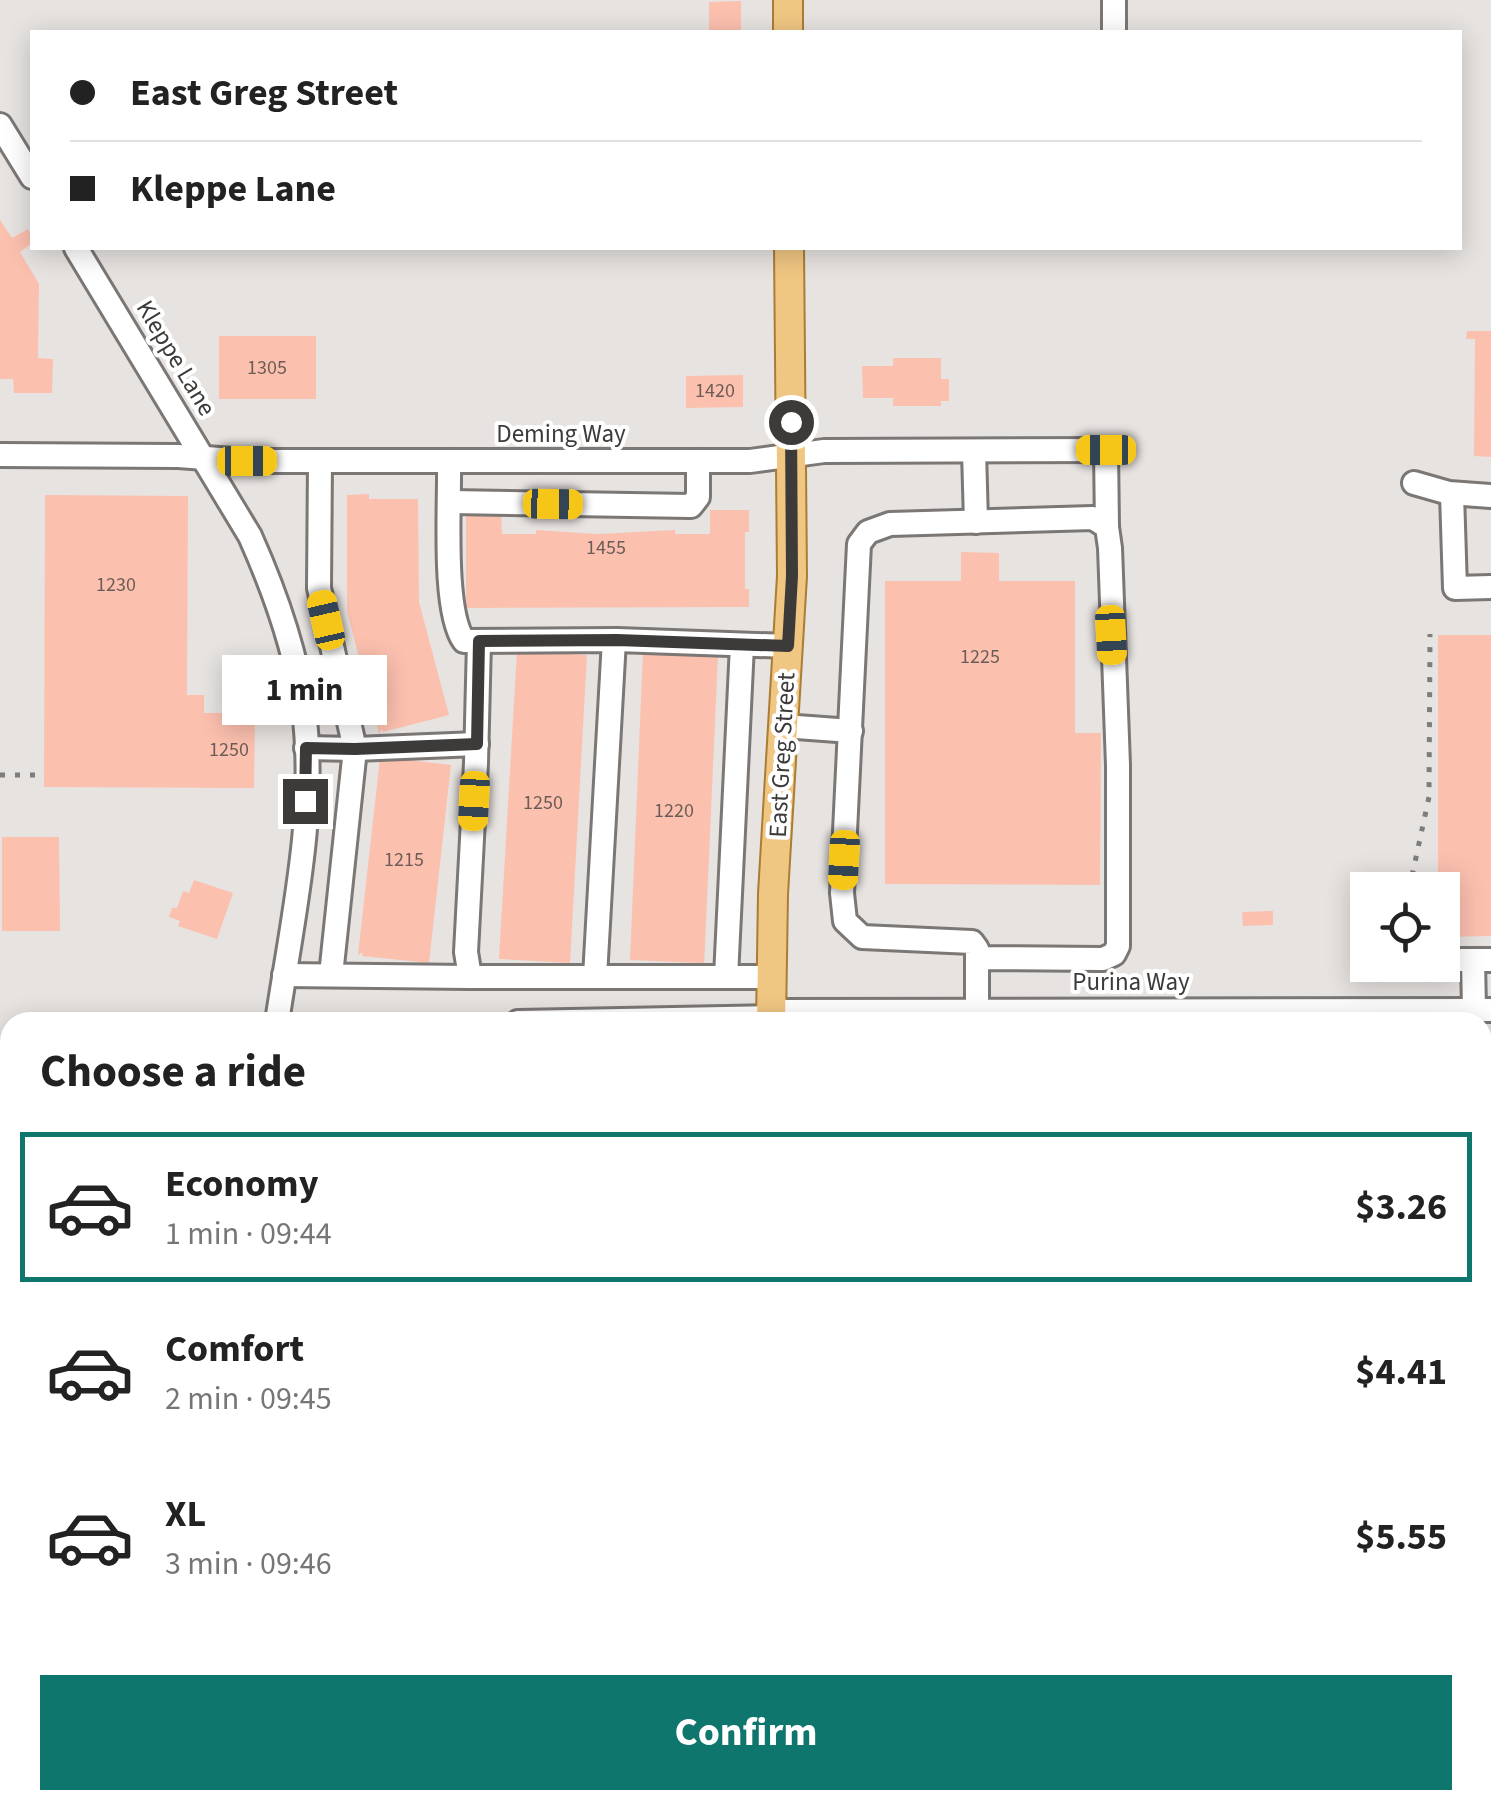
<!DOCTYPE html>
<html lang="en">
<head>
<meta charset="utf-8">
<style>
  body { margin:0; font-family:"Source Sans 3",sans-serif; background:#f6f6f6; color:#222; height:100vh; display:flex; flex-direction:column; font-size:38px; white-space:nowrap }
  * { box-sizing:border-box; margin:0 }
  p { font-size:32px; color:#767676 }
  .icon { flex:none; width:55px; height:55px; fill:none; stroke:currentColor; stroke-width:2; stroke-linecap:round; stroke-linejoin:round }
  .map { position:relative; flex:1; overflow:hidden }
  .drawer { position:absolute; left:0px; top:1012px; width:1492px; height:798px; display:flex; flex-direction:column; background:#fff; border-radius:30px 30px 0 0; box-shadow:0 5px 25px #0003 }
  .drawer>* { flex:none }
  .top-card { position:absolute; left:30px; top:30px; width:1432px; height:220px; border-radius:0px; box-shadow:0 5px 25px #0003; display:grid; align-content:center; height:220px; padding:0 40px; background:#fff }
  .fabs { position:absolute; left:1350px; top:872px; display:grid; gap:20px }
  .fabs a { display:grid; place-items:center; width:110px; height:110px; border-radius:0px; background:#fff; box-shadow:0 5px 25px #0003; font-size:50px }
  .end { position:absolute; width:45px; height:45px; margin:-22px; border:12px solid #3c3b3a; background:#fff; box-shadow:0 0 0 5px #fff }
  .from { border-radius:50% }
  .bubble { position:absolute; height:70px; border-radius:0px; background:#fff; box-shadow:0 5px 25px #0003; font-size:32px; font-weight:700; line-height:70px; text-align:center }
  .car { position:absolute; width:30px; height:60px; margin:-30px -15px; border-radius:12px; box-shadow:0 0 8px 2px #0007; background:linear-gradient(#f5c518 24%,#345 0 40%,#f5c518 0 76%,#345 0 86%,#f5c518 0) }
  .top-card b { display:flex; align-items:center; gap:35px; height:95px; font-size:38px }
  .top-card b+b { border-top:2px solid #e0e0e0 }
  .top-card i { width:25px; height:25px; background:#222 }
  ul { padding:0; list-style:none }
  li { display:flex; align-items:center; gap:30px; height:150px; margin:0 20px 15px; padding:0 20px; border:5px solid transparent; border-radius:0px }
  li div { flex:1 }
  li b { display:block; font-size:38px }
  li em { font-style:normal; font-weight:700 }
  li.active { border-color:#0f766e }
  li>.icon { width:90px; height:90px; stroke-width:1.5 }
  h2 { padding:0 40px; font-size:45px; line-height:120px }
  .primary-button { display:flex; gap:20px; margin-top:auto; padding:20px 40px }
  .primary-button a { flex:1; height:115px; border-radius:0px; background:#0f766e; color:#fff; font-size:40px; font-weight:700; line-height:115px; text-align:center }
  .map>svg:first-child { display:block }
</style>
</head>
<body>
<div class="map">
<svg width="1491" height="1808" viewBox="0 0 1491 1808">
  <rect width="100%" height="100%" fill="#e7e3e1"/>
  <!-- building -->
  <g fill="#fcc0af">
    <polygon points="741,1 741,32 709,32 709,2"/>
    <polygon points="0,220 12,238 28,229 32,237 32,243 20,252 39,284 38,358 53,359 52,393 14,393 13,379 0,379"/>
    <polygon points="1467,331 1491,331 1491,457 1474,456 1475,339 1466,339"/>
    <rect x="219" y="336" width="97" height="63"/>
    <polygon points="893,358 941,358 941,379 949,379 949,401 941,401 941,406 893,406 893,398 863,398 862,366 893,366"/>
    <polygon points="743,375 743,407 686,408 686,376"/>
    <polygon points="369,494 369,499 418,499 419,602 449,715 383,732 382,729 379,734 347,611 347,495"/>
    <polygon points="45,495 188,496 187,695 204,695 204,713 255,713 254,788 44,787"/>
    <polygon points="466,510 501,510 502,534 536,534 536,530 597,534 675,530 675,534 710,534 710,510 749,510 749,532 745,532 745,589 749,589 749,607 466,608"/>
    <polygon points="961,552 999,553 999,581 1075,581 1075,733 1101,733 1100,885 885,884 885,581 961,581"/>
    <polygon points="1438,635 1491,635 1491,936 1442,937 1442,890 1438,890"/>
    <polygon points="517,651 587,655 570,963 499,959"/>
    <polygon points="643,651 718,655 704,968 700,963 630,960"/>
    <polygon points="384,757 451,765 429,963 362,956 363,952 358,955 380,758 384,760"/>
    <polygon points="2,837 59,837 60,931 2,931"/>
    <polygon points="194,880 233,893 217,939 178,926 180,921 169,917 172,908 177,908 183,891 189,893"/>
    <polygon points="1273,911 1273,925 1243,926 1242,912"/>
    <rect x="0" y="1068" width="10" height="222"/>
    <rect x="1482" y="1141" width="9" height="285"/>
    <polygon points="1482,1579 1491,1579 1491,1805 1447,1805 1447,1800 1482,1800"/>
    <polygon points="58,1800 213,1800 213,1808 59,1808"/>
    <rect x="327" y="1800" width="348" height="8"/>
    <polygon points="942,1800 1180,1800 1181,1808 942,1808"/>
  </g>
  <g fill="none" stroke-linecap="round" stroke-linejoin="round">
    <!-- minor casing -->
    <g stroke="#7a7775" stroke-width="28">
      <g id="minor">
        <polyline points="1114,0 1114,32"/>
        <polyline points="0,125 32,177"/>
        <path d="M76,248L250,536C275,592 296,650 304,711C317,813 292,921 277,1022"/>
        <polyline points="1106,450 1107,527"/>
        <polyline points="974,451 976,522"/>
        <polyline points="0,455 178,456 247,461 750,461 824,451 1121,450"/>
        <polyline points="320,461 319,588 355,749 331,975"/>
        <path d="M449,461C450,503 442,610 464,641L617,640L788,646"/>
        <polyline points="1414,483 1449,493 1491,496"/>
        <polyline points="1452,494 1455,588 1491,587"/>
        <polyline points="450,502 691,506 698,497 698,461"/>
        <polyline points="479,641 476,763 466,952 470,977 771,977"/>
        <polyline points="783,726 851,731"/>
        <polyline points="306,748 355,749 477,744"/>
        <polyline points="1442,960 1491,960"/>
        <polyline points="1473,960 1474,1010"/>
        <polyline points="284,975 470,977"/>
        <polyline points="595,977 614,640"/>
        <polyline points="726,977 742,645"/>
        <polyline points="977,1010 977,949 972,942 862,937 845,921 842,893 859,544 868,532 890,524 1093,518 1107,527 1110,548 1118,765 1118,946 1114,954 1103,959 977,958"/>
        <polyline points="771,1011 1491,1010"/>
        <polyline points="518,1022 771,1017"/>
        <polyline points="1482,1062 1491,1062"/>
        <polyline points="0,1380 10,1380"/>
        <polyline points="1482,1573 1491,1573"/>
        <polyline points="0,1623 10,1623"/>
        <polyline points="40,1800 41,1808"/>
        <polyline points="722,1800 722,1808"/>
        <polyline points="884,1800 884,1808"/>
        <polyline points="1437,1800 1437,1808"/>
        <polyline points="262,1808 262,1800"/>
        <polyline points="1244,1808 1244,1800"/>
      </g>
    </g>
    <!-- major casing -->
    <g stroke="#aa7d34" stroke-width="32">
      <g id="major">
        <polyline points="788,0 788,32"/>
        <polyline points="771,1022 773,894 792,576 789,248"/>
        <polyline points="780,1800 780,1808"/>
      </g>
    </g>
    <!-- minor -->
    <use href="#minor" stroke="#fff" stroke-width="22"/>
    <!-- major -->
    <use href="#major" stroke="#f0c683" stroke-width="28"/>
    <!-- rail -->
    <g stroke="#7f7d7b" stroke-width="5" stroke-dasharray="5 10" stroke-linecap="butt">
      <polyline points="0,775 43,775"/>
      <polyline points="1409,890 1429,797 1430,634"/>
      <polyline points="1400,967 1400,965"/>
      <polyline points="7,1457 10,1640"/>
      <polyline points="46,1800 48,1808"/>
      <polyline points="1198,1808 1198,1800"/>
    </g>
  </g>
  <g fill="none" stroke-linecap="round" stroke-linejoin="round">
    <!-- route -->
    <polyline stroke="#3c3b3a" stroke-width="12" points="305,801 306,748 355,749 477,744 479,641 617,640 788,646 792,576 791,422"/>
  </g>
  <g text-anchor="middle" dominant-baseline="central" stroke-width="8" stroke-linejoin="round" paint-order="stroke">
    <!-- number labels -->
    <g font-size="20" fill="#6c5c57">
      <text x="267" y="368">1305</text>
      <text x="715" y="391">1420</text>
      <text x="606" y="548">1455</text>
      <text x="116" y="585">1230</text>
      <text x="980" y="657">1225</text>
      <text x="229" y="750">1250</text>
      <text x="543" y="803">1250</text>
      <text x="674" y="811">1220</text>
      <text x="404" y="860">1215</text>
    </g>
    <!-- street labels -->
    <g font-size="25" fill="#3c3b3a" stroke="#fff">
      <text transform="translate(176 358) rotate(59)">Kleppe Lane</text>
      <text x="561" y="434">Deming Way</text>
      <text transform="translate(782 755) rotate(-87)">East Greg Street</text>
      <text x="1131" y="982">Purina Way</text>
    </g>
  </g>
</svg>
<div class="fabs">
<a><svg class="icon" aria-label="locate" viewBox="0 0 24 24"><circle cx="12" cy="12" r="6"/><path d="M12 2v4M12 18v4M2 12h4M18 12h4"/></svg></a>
</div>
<i class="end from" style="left:791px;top:422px"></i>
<i class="end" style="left:305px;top:801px"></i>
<div class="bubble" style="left:222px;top:655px;width:165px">1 min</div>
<i class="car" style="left:1106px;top:450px;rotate:270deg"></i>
<i class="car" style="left:247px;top:461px;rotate:90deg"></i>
<i class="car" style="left:553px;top:504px;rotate:91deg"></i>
<i class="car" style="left:326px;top:620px;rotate:347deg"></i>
<i class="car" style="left:1111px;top:635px;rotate:177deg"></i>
<i class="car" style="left:474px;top:801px;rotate:183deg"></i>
<i class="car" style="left:844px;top:860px;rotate:183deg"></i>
<div class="top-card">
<b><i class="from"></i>East Greg Street</b>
<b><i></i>Kleppe Lane</b>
</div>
<section class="drawer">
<h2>Choose a ride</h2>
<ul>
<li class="active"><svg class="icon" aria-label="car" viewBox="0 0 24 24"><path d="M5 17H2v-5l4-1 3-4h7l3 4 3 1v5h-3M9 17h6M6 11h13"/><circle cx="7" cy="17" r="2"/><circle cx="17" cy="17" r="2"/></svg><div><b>Economy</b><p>1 min · 09:44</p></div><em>$3.26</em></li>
<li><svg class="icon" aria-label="car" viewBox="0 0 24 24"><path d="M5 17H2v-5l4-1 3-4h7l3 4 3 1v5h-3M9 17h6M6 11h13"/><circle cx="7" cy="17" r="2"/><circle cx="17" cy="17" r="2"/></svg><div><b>Comfort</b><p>2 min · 09:45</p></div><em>$4.41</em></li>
<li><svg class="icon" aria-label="car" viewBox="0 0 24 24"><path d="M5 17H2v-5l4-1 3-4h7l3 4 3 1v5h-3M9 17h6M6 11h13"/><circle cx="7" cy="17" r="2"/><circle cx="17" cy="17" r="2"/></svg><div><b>XL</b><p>3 min · 09:46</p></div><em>$5.55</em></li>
</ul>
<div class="primary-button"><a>Confirm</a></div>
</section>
</div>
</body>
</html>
